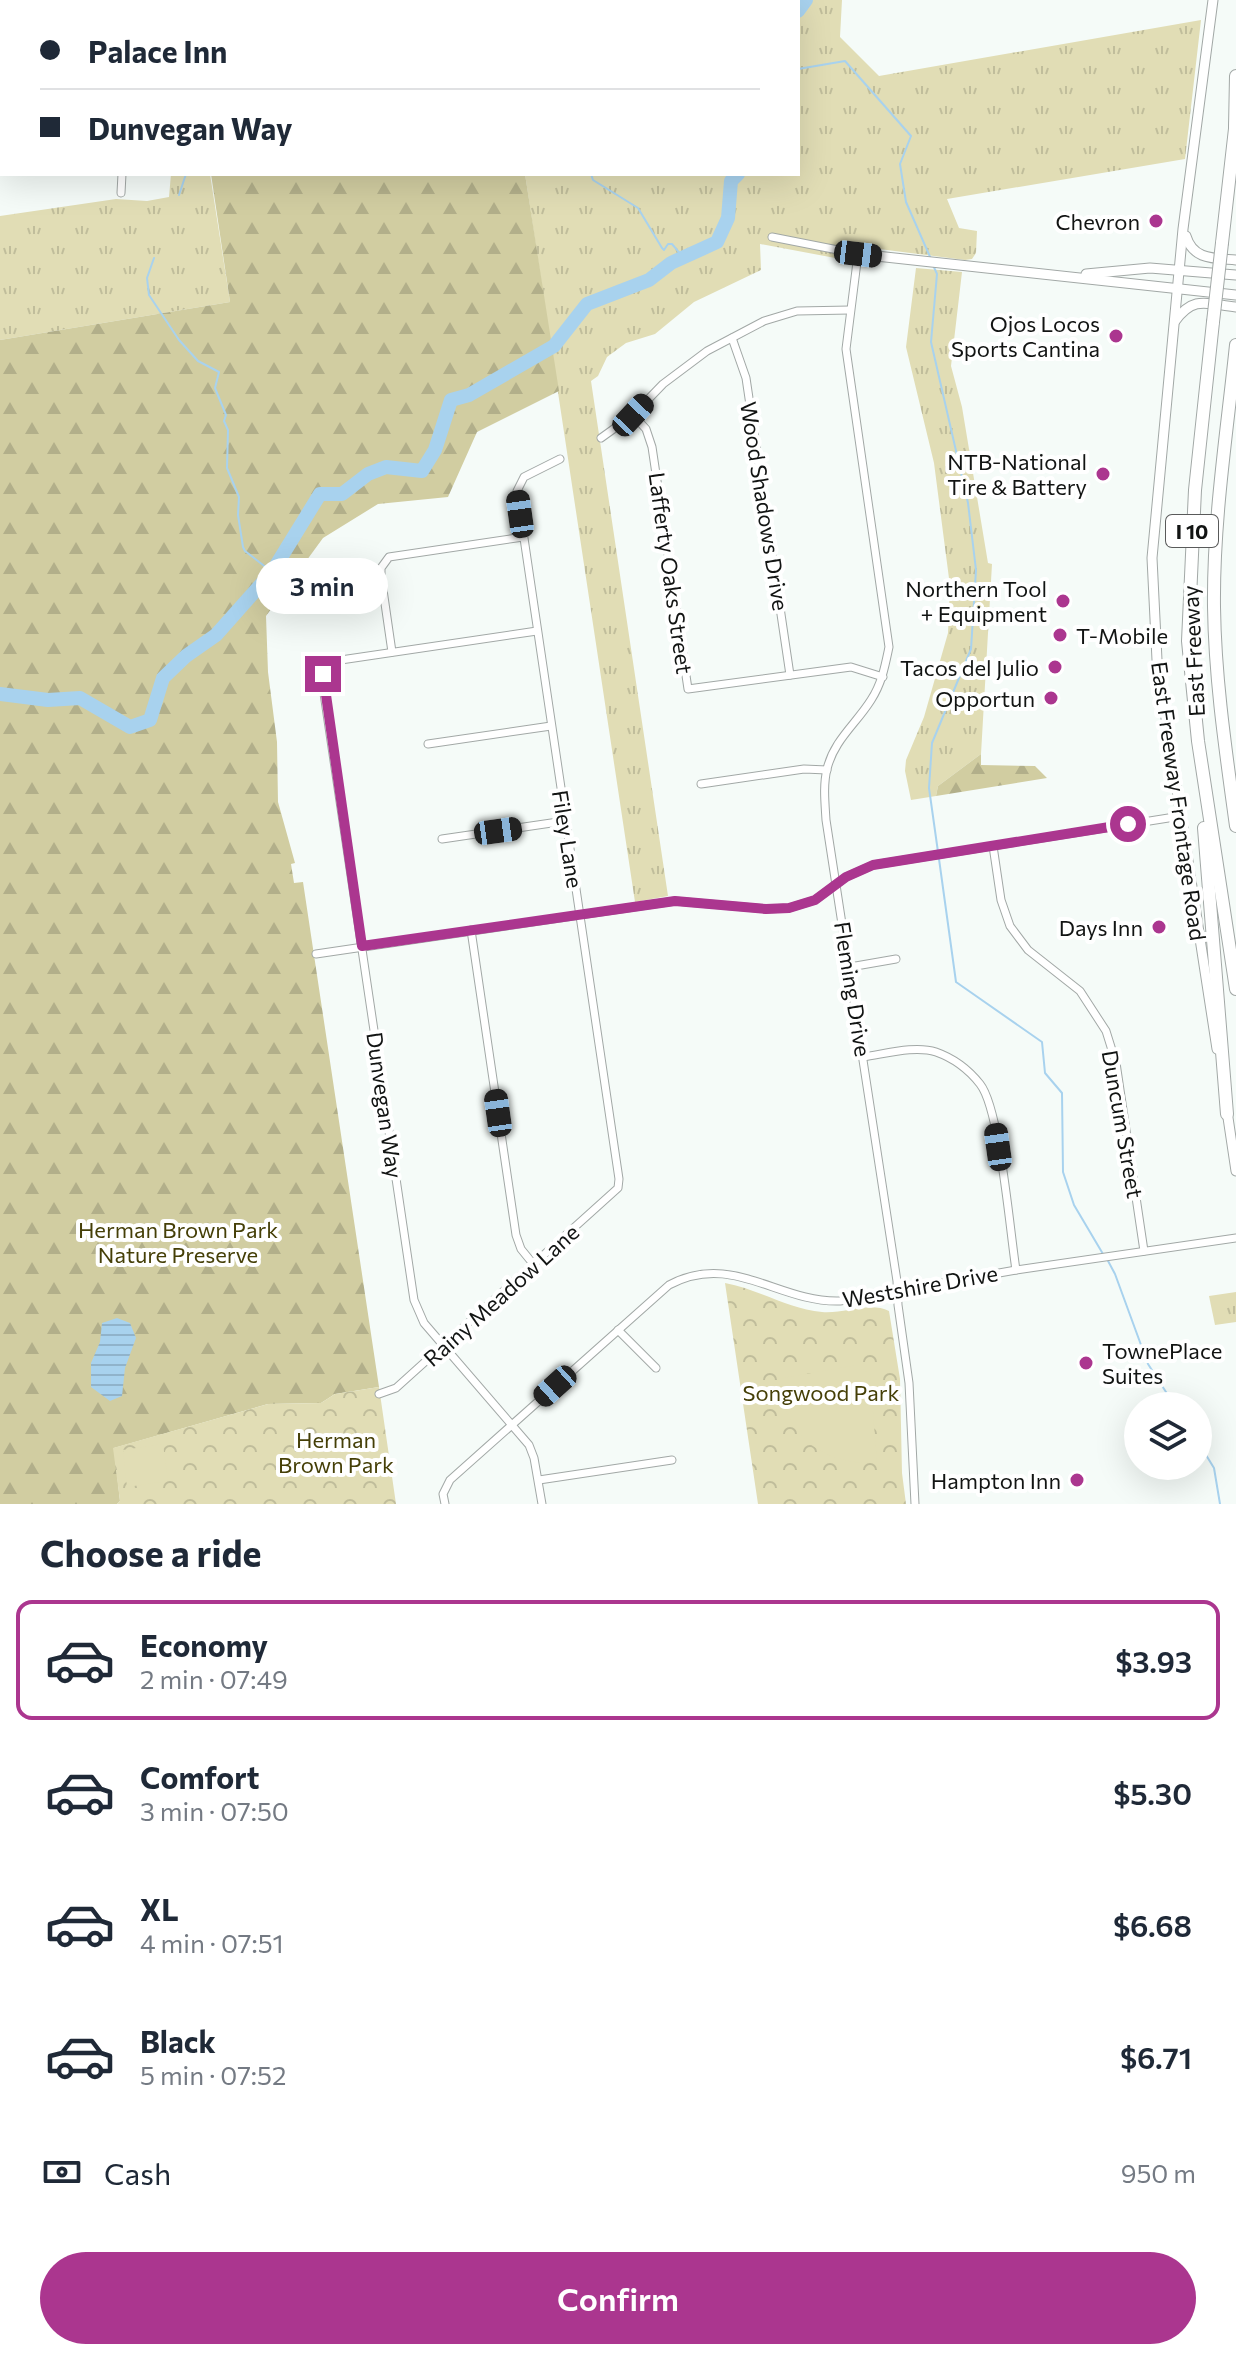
<!DOCTYPE html>
<html lang="en">
<head>
<meta charset="utf-8">
<style>
  body { margin:0; font-family:Commissioner,sans-serif; background:#f6f6f7; color:#1f2937; height:100vh; display:flex; flex-direction:column; font-size:30px; white-space:nowrap }
  * { box-sizing:border-box; margin:0 }
  p { font-size:26px; color:#747a83 }
  .icon { flex:none; width:44px; height:44px; fill:none; stroke:currentColor; stroke-width:2; stroke-linecap:round; stroke-linejoin:round }
  .map { position:relative; height:1504px; overflow:hidden }
  .panel { display:flex; flex-direction:column; background:#fff; flex:1 }
  .panel>* { flex:none }
  .hud { position:absolute; left:0px; top:0px; width:800px; height:176px; box-shadow:0 8px 32px #0002; display:grid; align-content:center; height:176px; padding:0 40px; background:#fff }
  .tools { position:absolute; left:1124px; top:1392px; display:grid; gap:16px }
  .tools a { display:grid; place-items:center; width:88px; height:88px; border-radius:50%; background:#fff; box-shadow:0 8px 32px #0002; font-size:40px }
  .end { position:absolute; width:36px; height:36px; margin:-18px; border:10px solid #ab368f; background:#fff; box-shadow:0 0 0 4px #fff }
  .from { border-radius:50% }
  .bubble { position:absolute; height:56px; border-radius:28px; background:#fff; box-shadow:0 8px 32px #0002; font-size:26px; font-weight:600; line-height:56px; text-align:center }
  .car { position:absolute; width:24px; height:48px; margin:-24px -12px; border-radius:10px; box-shadow:0 0 6px 2px #0007; background:linear-gradient(#222 24%,#8ab4d8 0 40%,#222 0 76%,#8ab4d8 0 86%,#222 0) }
  .hud b { display:flex; align-items:center; gap:28px; height:76px; font-size:30px }
  .hud b+b { border-top:2px solid #e0e1e3 }
  .hud i { width:20px; height:20px; background:#1f2937 }
  ul { padding:0; list-style:none }
  li { display:flex; align-items:center; gap:24px; height:120px; margin:0 16px 12px; padding:0 24px; border:4px solid transparent; border-radius:16px }
  li div { flex:1 }
  li b { display:block; font-size:30px }
  li em { font-style:normal; font-weight:600 }
  li.selected { border-color:#ab368f }
  li>.icon { width:72px; height:72px; stroke-width:1.5 }
  h2 { padding:0 40px; font-size:36px; line-height:96px }
  .pay { display:flex; align-items:center; gap:20px; height:88px; padding:0 40px; font-size:30px }
  .pay p { margin-inline-start:auto }
  .action { display:flex; gap:16px; margin-top:auto; padding:16px 40px }
  .action a { flex:1; height:92px; border-radius:48px; background:#ab368f; color:#fff; font-size:32px; font-weight:600; line-height:92px; text-align:center }
  .map>svg:first-child { display:block }
</style>
</head>
<body>
<div class="map">
<svg width="1236" height="1504" viewBox="0 0 1236 1504">
  <defs>
    <pattern id="grass-tufts" width="24" height="20" patternUnits="userSpaceOnUse" patternTransform="scale(2)"><rect width="24" height="20" fill="#e1ddb5"/><path d="M3 7l-1-3M5 7V3M7 7l1-3M15 17l-1-3M17 17v-4M19 17l1-3" fill="none" stroke="#c0bd9b"/></pattern>
    <pattern id="forest-firs" width="22" height="20" patternUnits="userSpaceOnUse" patternTransform="scale(2)"><rect width="22" height="20" fill="#d1cda1"/><path d="M5 1l3.5 6h-7zM16 11l3.5 6h-7z" fill="#b2af8a"/></pattern>
    <pattern id="park-crowns" width="20" height="18" patternUnits="userSpaceOnUse" patternTransform="scale(2)"><rect width="20" height="18" fill="#e1ddb5"/><path d="M2 6a3 3 0 1 1 6 0M12 15a3 3 0 1 1 6 0" fill="none" stroke="#c0bd9b"/></pattern>
    <pattern id="water-rules" width="6" height="5" patternUnits="userSpaceOnUse" patternTransform="scale(2)"><rect width="6" height="5" fill="#a8d2ee"/><path d="M0 2.5h6" fill="none" stroke="#90b3cb"/></pattern>
  </defs>
  <rect width="100%" height="100%" fill="#f5fbf8"/>
  <!-- grass -->
  <g fill="url(#grass-tufts)">
    <polygon points="773,0 842,0 840,37 879,76 1201,20 1185,159 947,199 959,228 977,231 976,253 972,259 965,260 848,245 846,260 760,244 761,270 694,302 655,334 626,343 607,357 598,376 591,381 668,896 635,902 525,174 798,174 798,2 771,2"/>
    <polygon points="171,174 210,174 230,302 0,340 0,216 116,199 147,201 169,197"/>
    <polygon points="916,268 962,272 951,366 962,407 988,563 992,564 981,754 938,786 936,796 911,800 905,771 906,760 924,717 948,633 950,586 934,463 906,347"/>
    <polygon points="1236,1292 1236,1322 1215,1325 1209,1296"/>
  </g>
  <!-- forest -->
  <g fill="url(#forest-firs)">
    <polygon points="185,0 499,0 500,2 185,2"/>
    <polygon points="211,174 525,174 559,391 477,432 448,497 378,504 323,538 266,616 268,672 277,742 278,802 295,863 291,864 294,883 303,882 379,1387 335,1394 321,1403 268,1404 114,1448 120,1501 117,1504 0,1504 0,340 230,302"/>
    <polygon points="981,754 981,765 1035,766 1047,778 936,796 938,786"/>
  </g>
  <!-- park -->
  <g fill="url(#park-crowns)">
    <path d="M725,1283C758,1289 788,1309 822,1312C844,1314 870,1301 889,1311L900,1379L902,1473L906,1504H758Z"/>
    <polygon points="379,1387 396,1504 117,1504 120,1501 113,1448 268,1404 321,1403 335,1394"/>
  </g>
  <!-- garden -->
  <g fill="#e1ddb5">
    <path d="M857,1365L870,1374L877,1463C820,1465 786,1435 777,1379Z"/>
    <polygon points="163,1444 168,1481 127,1487 123,1450"/>
  </g>
  <!-- water -->
  <polygon fill="url(#water-rules)" points="117,1318 130,1323 136,1338 125,1368 122,1396 110,1401 91,1387 91,1363 100,1342 102,1323"/>
  <g fill="none" stroke-linecap="round" stroke-linejoin="round">
    <!-- stream -->
    <g stroke="#a8d2ee" stroke-width="2">
      <polyline points="164,0 164,2"/>
      <polyline points="798,69 845,61 911,136 900,164 906,202 931,259"/>
      <polyline points="591,174 593,180 638,208 662,248 664,250 668,244 672,244 683,257"/>
      <polyline points="179,195 186,174"/>
      <polyline points="154,258 147,278 149,295 179,340 198,361 219,372 215,388 226,415 224,421 228,430 227,468 239,497 238,515 243,547 245,551 272,572"/>
      <polyline points="933,265 937,274 931,342 968,503 976,570 971,649 932,743 929,788 938,852"/>
      <polyline points="939,859 956,982 1042,1042 1045,1073 1062,1093 1063,1172 1074,1205 1103,1254"/>
      <polyline points="1107,1259 1115,1274 1148,1364 1175,1406"/>
      <polyline points="1198,1442 1214,1468 1220,1504"/>
    </g>
    <!-- river -->
    <g stroke="#a8d2ee" stroke-width="14">
      <polyline points="798,11 806,0"/>
      <polyline points="0,694 48,700 80,698 130,727 150,720 163,678 186,656 216,635 272,572 320,494 342,494 368,474 386,467 422,471 435,450 451,400 469,395 554,346 587,304 649,280 671,263 717,242 728,218 731,181 738,174"/>
    </g>
    <!-- street casing -->
    <g stroke="#a2a8a6" stroke-width="9">
      <g id="street">
        <polyline points="11,0 12,2"/>
        <polyline points="101,0 101,2"/>
        <polyline points="550,0 550,2"/>
        <polyline points="700,2 701,0"/>
        <polyline points="0,169 2,169"/>
        <polyline points="121,193 122,174"/>
        <path d="M772,237L858,254L846,349L889,647C885,666 882,683 871,700C856,724 834,740 827,769C823,785 825,803 826,820L897,1281L898,1305L909,1383L915,1504"/>
        <polyline points="732,338 746,378 790,675"/>
        <polyline points="633,415 646,429 652,447 688,689 851,667 883,677"/>
        <polyline points="601,438 633,415 663,384 707,351 764,321 797,311 850,310"/>
        <polyline points="537,631 334,661 326,668 322,680 414,1300 424,1323 529,1445 534,1458 542,1504"/>
        <polyline points="392,652 381,576 381,568 389,557 523,537"/>
        <polyline points="428,744 551,726"/>
        <polyline points="701,784 804,769 827,770"/>
        <polyline points="442,839 565,821"/>
        <polyline points="993,846 1001,900 1010,926 1028,950 1080,991 1106,1031 1116,1063 1144,1251"/>
        <polyline points="471,930 516,1235 521,1249 534,1265"/>
        <polyline points="316,954 675,901 766,909 789,908 815,900 846,877 873,865 1181,816"/>
        <polyline points="850,967 896,959"/>
        <path d="M863,1057C885,1054 915,1045 936,1052C953,1058 969,1070 980,1084C1000,1109 1010,1232 1016,1270"/>
        <polyline points="618,1330 656,1368"/>
        <polyline points="379,1394 396,1388 618,1188 619,1179 517,491 524,477 560,459"/>
        <polyline points="539,1480 672,1460"/>
        <path d="M445,1504L443,1494L450,1480L669,1285C732,1251 778,1303 840,1301L1016,1270L1236,1238"/>
      </g>
    </g>
    <!-- secondary casing -->
    <g stroke="#a2a8a6" stroke-width="11">
      <g id="secondary">
        <polyline points="1213,0 1183,229 1152,558 1157,660 1217,1049"/>
        <path d="M1186,236C1193,260 1214,258 1236,260"/>
        <polyline points="858,254 1236,295"/>
        <polyline points="1086,274 1150,268 1236,275"/>
        <path d="M1175,321C1194,295 1207,304 1236,307"/>
        <polyline points="1227,1111 1236,1171"/>
      </g>
    </g>
    <!-- highway casing -->
    <g stroke="#a2a8a6" stroke-width="14">
      <g id="highway">
        <polyline points="1235,128 1236,76"/>
        <polyline points="1222,243 1236,120"/>
        <polyline points="1213,322 1195,490 1188,641 1198,741 1236,989"/>
        <path d="M1236,345C1227,432 1213,520 1214,607C1215,680 1226,753 1236,826"/>
        <polyline points="1204,828 1227,1114"/>
      </g>
    </g>
    <!-- street -->
    <use href="#street" stroke="#fff" stroke-width="7"/>
    <!-- secondary -->
    <use href="#secondary" stroke="#fff" stroke-width="9"/>
    <!-- highway -->
    <use href="#highway" stroke="#fff" stroke-width="12"/>
    <!-- highway-bridge casing -->
    <g stroke="#a2a8a6" stroke-width="14" stroke-linecap="butt">
      <polyline id="highway-bridge" points="1213,322 1222,243"/>
    </g>
    <!-- highway-bridge -->
    <use href="#highway-bridge" stroke="#fff" stroke-width="12"/>
  </g>
  <g fill="none" stroke-linecap="round" stroke-linejoin="round">
    <!-- route -->
    <polyline stroke="#ab368f" stroke-width="10" points="323,674 362,946 675,901 766,909 789,908 815,900 846,877 873,865 1128,824"/>
  </g>
  <!-- markers -->
  <g fill="#ab368f" stroke="#fff" stroke-width="3">
    <circle cx="1156" cy="221" r="8"/>
    <circle cx="1116" cy="336" r="8"/>
    <circle cx="1103" cy="474" r="8"/>
    <circle cx="1063" cy="601" r="8"/>
    <circle cx="1060" cy="635" r="8"/>
    <circle cx="1055" cy="667" r="8"/>
    <circle cx="1051" cy="698" r="8"/>
    <circle cx="1159" cy="927" r="8"/>
    <circle cx="1086" cy="1363" r="8"/>
    <circle cx="1077" cy="1480" r="8"/>
  </g>
  <g text-anchor="middle" dominant-baseline="central" stroke-width="8" stroke-linejoin="round" paint-order="stroke">
    <!-- shield labels -->
    <rect fill="#fff" stroke="#595a5a" stroke-width="2" x="1166" y="515" width="52" height="32" rx="6"/>
    <g font-size="20" font-weight="bold" fill="#121413">
      <text x="1192" y="531">I 10</text>
    </g>
    <!-- poi labels -->
    <g font-size="22" fill="#121413" stroke="#fff" text-anchor="end">
      <text x="1140" y="221">Chevron</text>
      <text x="1100" y="323">Ojos Locos<tspan x="1100" dy="25">Sports Cantina</tspan></text>
      <text x="1087" y="461">NTB-National<tspan x="1087" dy="25">Tire &amp; Battery</tspan></text>
      <text x="1047" y="588">Northern Tool<tspan x="1047" dy="25">+ Equipment</tspan></text>
      <text x="1076" y="635" text-anchor="start">T-Mobile</text>
      <text x="1039" y="667">Tacos del Julio</text>
      <text x="1035" y="698">Opportun</text>
      <text x="1143" y="927">Days Inn</text>
      <text x="1102" y="1350" text-anchor="start">TownePlace<tspan x="1102" dy="25">Suites</tspan></text>
      <text x="1061" y="1480">Hampton Inn</text>
    </g>
    <!-- street labels -->
    <g font-size="22" fill="#121413" stroke="#fff">
      <text transform="translate(765 506) rotate(81)">Wood Shadows Drive</text>
      <text transform="translate(671 573) rotate(82)">Lafferty Oaks Street</text>
      <text transform="translate(1193 651) rotate(-93)">East Freeway</text>
      <text transform="translate(1179 801) rotate(82)">East Freeway Frontage Road</text>
      <text transform="translate(568 839) rotate(81)">Filey Lane</text>
      <text transform="translate(853 989) rotate(81)">Fleming Drive</text>
      <text transform="translate(385 1105) rotate(82)">Dunvegan Way</text>
      <text transform="translate(1123 1124) rotate(80)">Duncum Street</text>
      <text transform="translate(920 1286) rotate(-10)">Westshire Drive</text>
      <text transform="translate(501 1295) rotate(-42)">Rainy Meadow Lane</text>
    </g>
    <!-- park labels -->
    <g font-size="22" fill="#453f07" stroke="#fff">
      <text x="178" y="1229">Herman Brown Park<tspan x="178" dy="25">Nature Preserve</tspan></text>
      <text x="821" y="1392">Songwood Park</text>
      <text x="336" y="1439">Herman<tspan x="336" dy="25">Brown Park</tspan></text>
    </g>
  </g>
</svg>
<div class="tools">
<a><svg class="icon" aria-label="layers" viewBox="0 0 24 24"><path d="M12 4l9 5-9 5-9-5zM3 14l9 5 9-5"/></svg></a>
</div>
<i class="end from" style="left:1128px;top:824px"></i>
<i class="end" style="left:323px;top:674px"></i>
<div class="bubble" style="left:256px;top:558px;width:132px">3 min</div>
<i class="car" style="left:858px;top:254px;rotate:97deg"></i>
<i class="car" style="left:633px;top:415px;rotate:43deg"></i>
<i class="car" style="left:520px;top:514px;rotate:352deg"></i>
<i class="car" style="left:498px;top:831px;rotate:82deg"></i>
<i class="car" style="left:498px;top:1113px;rotate:352deg"></i>
<i class="car" style="left:998px;top:1147px;rotate:352deg"></i>
<i class="car" style="left:555px;top:1386px;rotate:228deg"></i>
<div class="hud">
<b><i class="from"></i>Palace Inn</b>
<b><i></i>Dunvegan Way</b>
</div>
</div>
<section class="panel">
<h2>Choose a ride</h2>
<ul>
<li class="selected"><svg class="icon" aria-label="car" viewBox="0 0 24 24"><path d="M5 17H2v-5l4-1 3-4h7l3 4 3 1v5h-3M9 17h6M6 11h13"/><circle cx="7" cy="17" r="2"/><circle cx="17" cy="17" r="2"/></svg><div><b>Economy</b><p>2 min · 07:49</p></div><em>$3.93</em></li>
<li><svg class="icon" aria-label="car" viewBox="0 0 24 24"><path d="M5 17H2v-5l4-1 3-4h7l3 4 3 1v5h-3M9 17h6M6 11h13"/><circle cx="7" cy="17" r="2"/><circle cx="17" cy="17" r="2"/></svg><div><b>Comfort</b><p>3 min · 07:50</p></div><em>$5.30</em></li>
<li><svg class="icon" aria-label="car" viewBox="0 0 24 24"><path d="M5 17H2v-5l4-1 3-4h7l3 4 3 1v5h-3M9 17h6M6 11h13"/><circle cx="7" cy="17" r="2"/><circle cx="17" cy="17" r="2"/></svg><div><b>XL</b><p>4 min · 07:51</p></div><em>$6.68</em></li>
<li><svg class="icon" aria-label="car" viewBox="0 0 24 24"><path d="M5 17H2v-5l4-1 3-4h7l3 4 3 1v5h-3M9 17h6M6 11h13"/><circle cx="7" cy="17" r="2"/><circle cx="17" cy="17" r="2"/></svg><div><b>Black</b><p>5 min · 07:52</p></div><em>$6.71</em></li>
</ul>
<div class="pay"><svg class="icon" aria-label="cash" viewBox="0 0 24 24"><path d="M3 7h18v10H3z"/><circle cx="12" cy="12" r="2"/></svg>Cash<p>950 m</p></div>
<div class="action"><a>Confirm</a></div>
</section>
</body>
</html>
